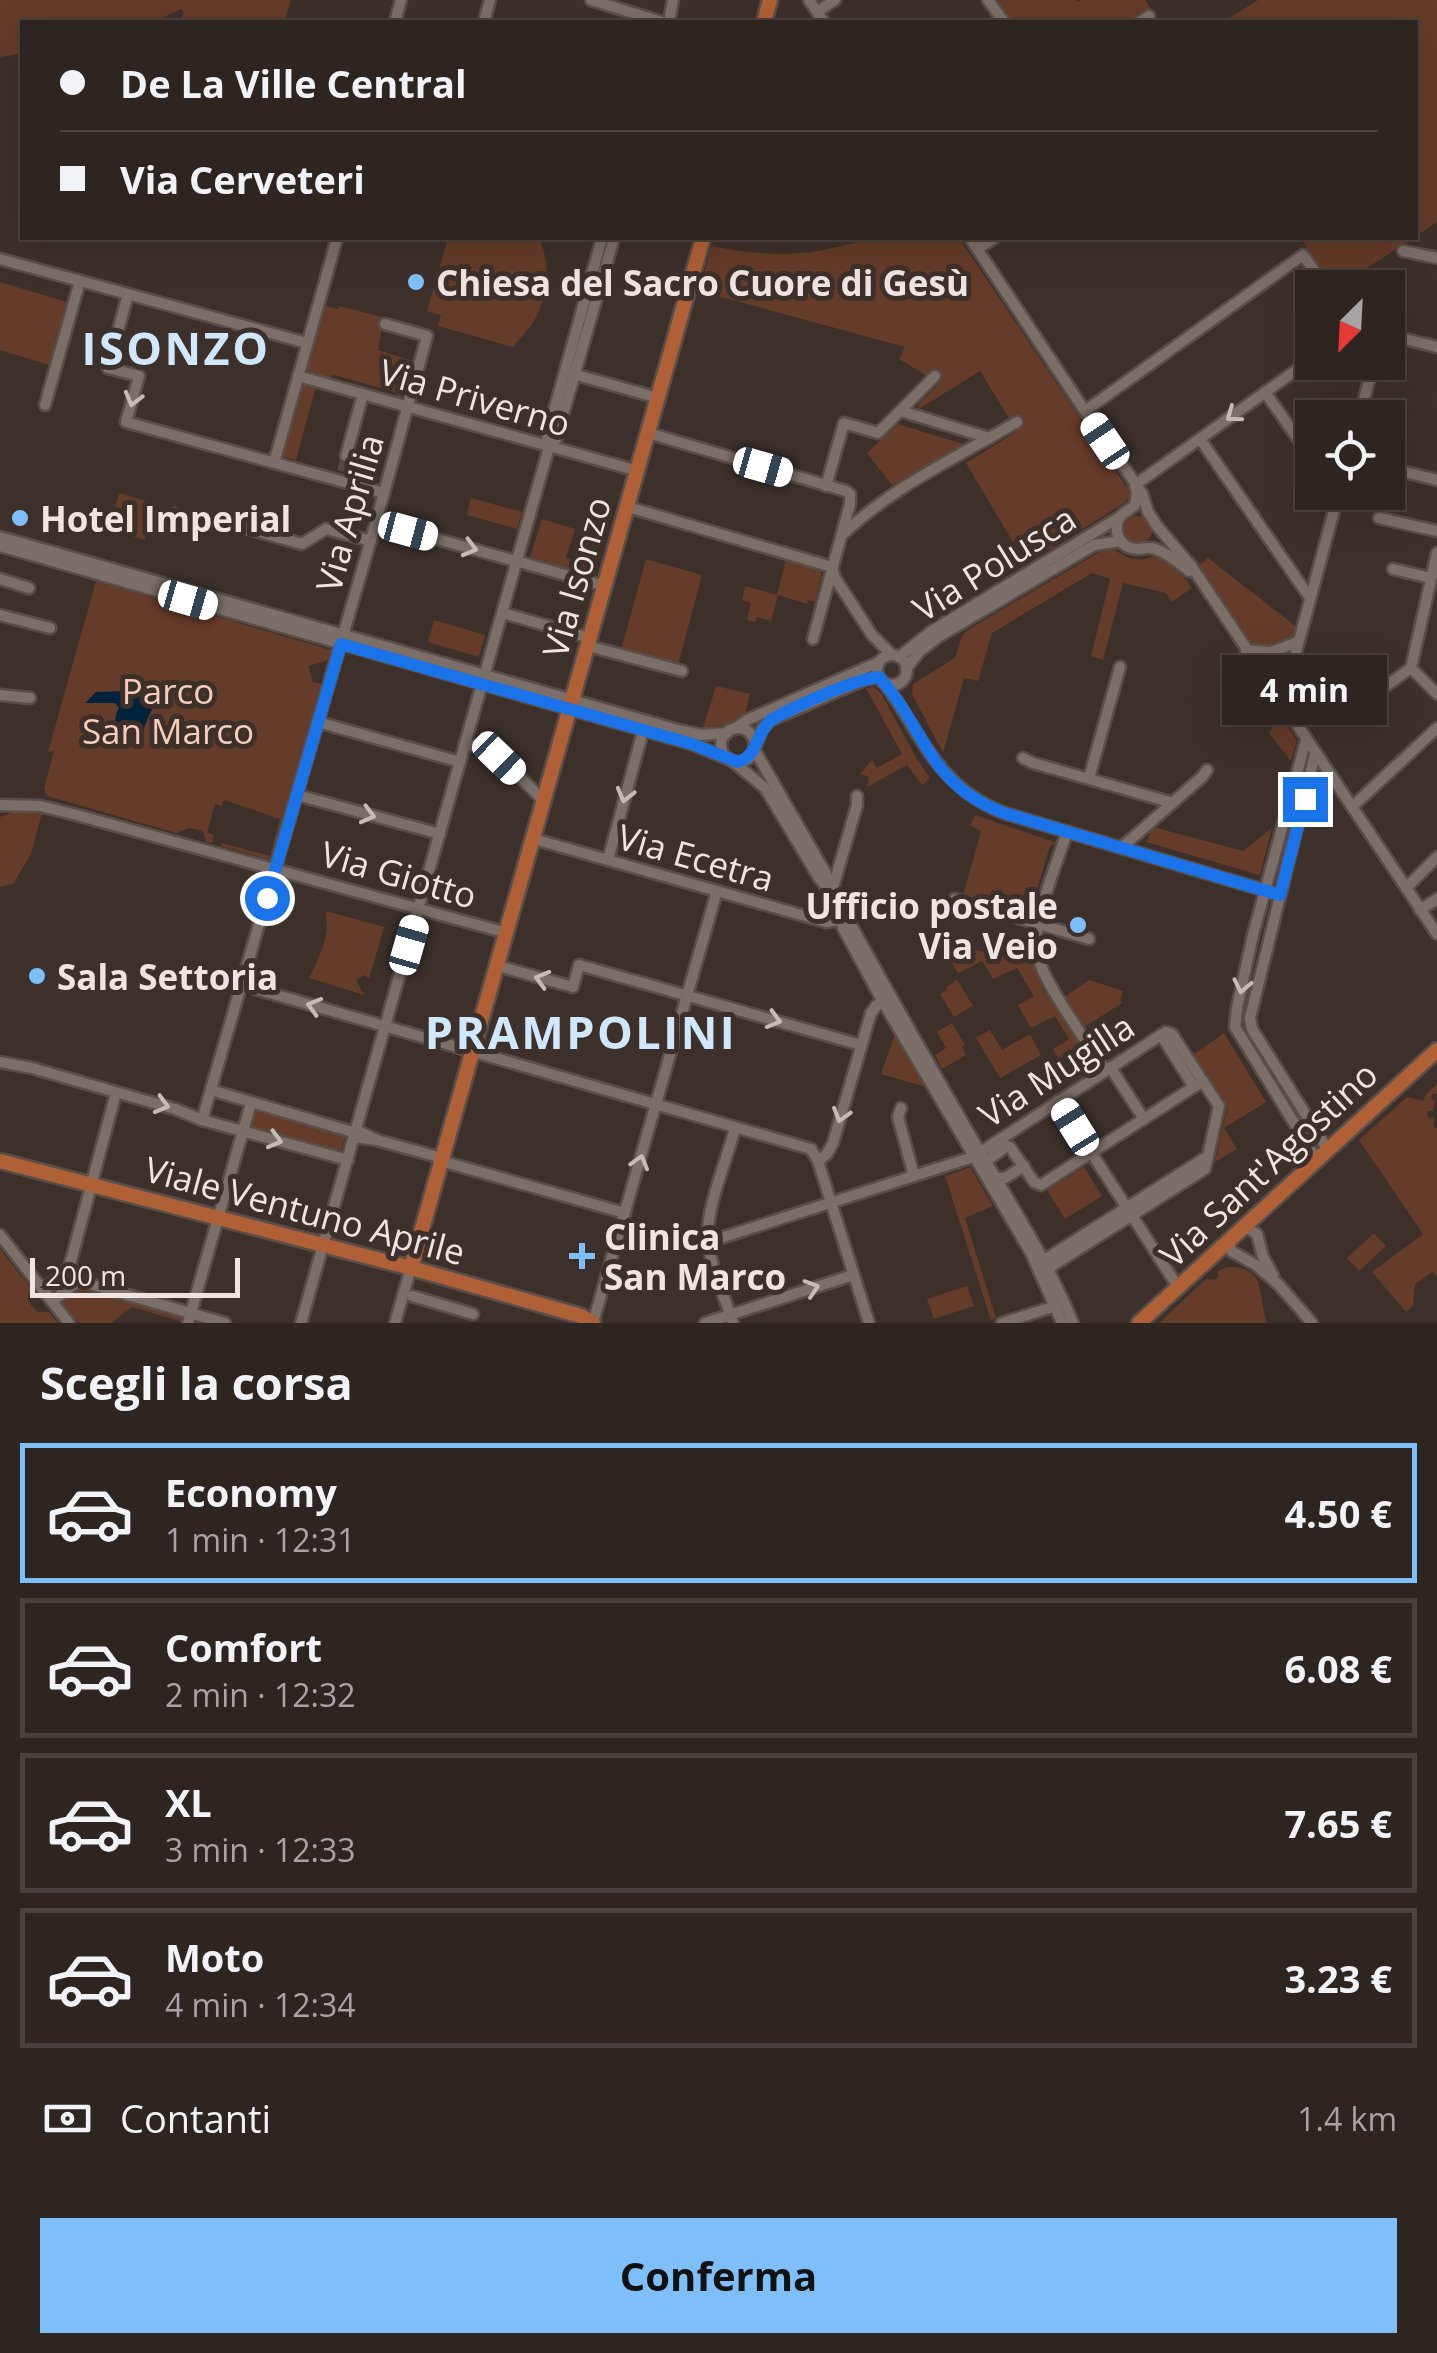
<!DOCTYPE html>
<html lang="it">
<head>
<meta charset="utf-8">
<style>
  body { margin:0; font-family:"Open Sans",sans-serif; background:#3a302d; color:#f1f3f6; height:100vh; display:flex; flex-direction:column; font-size:38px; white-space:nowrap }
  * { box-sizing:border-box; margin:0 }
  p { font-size:32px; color:#a7a4a5 }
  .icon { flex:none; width:55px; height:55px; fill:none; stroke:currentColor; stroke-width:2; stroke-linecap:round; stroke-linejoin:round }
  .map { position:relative; height:1323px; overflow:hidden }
  .sheet { display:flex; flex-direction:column; background:#2e2420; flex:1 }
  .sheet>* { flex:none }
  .hud { position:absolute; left:20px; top:20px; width:1398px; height:220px; border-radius:0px; box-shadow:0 10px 40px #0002,0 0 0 2px #49413e; display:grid; align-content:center; height:220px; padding:0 40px; background:#2e2420 }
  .needle { width:65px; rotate:204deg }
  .fabs { position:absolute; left:1295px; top:270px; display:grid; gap:20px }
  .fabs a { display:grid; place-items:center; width:110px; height:110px; border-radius:0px; background:#2e2420; box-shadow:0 10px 40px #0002,0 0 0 2px #49413e; font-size:50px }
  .scale { position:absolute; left:30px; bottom:25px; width:210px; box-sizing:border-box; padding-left:10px; border:5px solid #eee5e2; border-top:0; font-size:28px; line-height:35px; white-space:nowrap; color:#eee5e2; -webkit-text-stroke:8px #3d302b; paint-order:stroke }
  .end { position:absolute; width:45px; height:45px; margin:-22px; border:12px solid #1a73e8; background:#fff; box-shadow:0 0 0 5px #fff }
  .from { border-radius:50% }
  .bubble { position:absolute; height:70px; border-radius:0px; background:#2e2420; box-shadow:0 10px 40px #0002,0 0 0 2px #49413e; font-size:32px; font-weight:700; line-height:70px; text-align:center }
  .car { position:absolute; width:30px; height:60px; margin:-30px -15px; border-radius:12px; box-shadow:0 0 8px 2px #0007; background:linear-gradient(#fff 24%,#345 0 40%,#fff 0 76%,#345 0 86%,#fff 0) }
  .hud b { display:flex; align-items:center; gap:35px; height:95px; font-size:38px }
  .hud b+b { border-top:2px solid #49413e }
  .hud i { width:25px; height:25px; background:#f1f3f6 }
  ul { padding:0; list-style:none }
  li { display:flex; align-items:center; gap:30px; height:140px; margin:0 20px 15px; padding:0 20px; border:5px solid #49413e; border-radius:0px }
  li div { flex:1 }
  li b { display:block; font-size:38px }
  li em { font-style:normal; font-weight:700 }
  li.selected { border-color:#7ebef9 }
  li>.icon { width:90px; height:90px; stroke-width:1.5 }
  h2 { padding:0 40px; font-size:45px; line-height:120px }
  .pay { display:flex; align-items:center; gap:25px; height:110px; padding:0 40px; font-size:38px }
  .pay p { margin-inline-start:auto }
  .cta { display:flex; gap:20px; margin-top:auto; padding:20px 40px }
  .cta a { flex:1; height:115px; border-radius:0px; background:#7ebef9; color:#111; font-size:40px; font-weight:700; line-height:115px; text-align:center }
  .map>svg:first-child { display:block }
</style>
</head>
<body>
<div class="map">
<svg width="1437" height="1323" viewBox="0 0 1437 1323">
  <rect width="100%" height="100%" fill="#3d302b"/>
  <!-- green -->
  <g fill="#653b29">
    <polygon points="0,0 291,0 284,22 181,22 184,12 181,9 153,22 22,22 22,53 0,57"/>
    <polygon points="995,0 1076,0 1078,2 1082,0 1145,0 1152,11 1134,22 1010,22"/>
    <polygon points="1258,0 1437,0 1437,222 1415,237 1415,22 1223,22"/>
    <path d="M448,238H539C550,261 549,292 537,315C532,327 521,337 513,347L438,326L441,315L427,311Z"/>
    <path d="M871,238H959L1128,489L1129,496L1126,502L1026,564L966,463L1017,431L980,371L919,409L917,406L937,386L929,377L899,359L905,347L700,291L711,246C774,258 809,257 871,238Z"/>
    <polygon points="1302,238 1414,238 1362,271 1357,288 1334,287 1309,253"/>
    <polygon points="0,282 67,302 49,365 0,350"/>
    <polygon points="325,306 338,309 339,306 386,318 383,321 378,350 415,362 406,395 399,397 395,392 334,375 329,378 310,373 307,369"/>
    <polygon points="302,382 316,386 296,460 281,456"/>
    <polygon points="898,424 963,444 965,446 892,485 867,453"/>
    <polygon points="119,493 156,504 145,540 109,529"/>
    <polygon points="471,498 522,512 517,529 467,515"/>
    <circle cx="1138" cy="530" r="14"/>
    <polygon points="542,519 575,529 566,558 592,566 589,575 530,557"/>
    <path d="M1115,550C1125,557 1133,561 1145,559C1148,558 1151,557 1153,557C1167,559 1185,577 1192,588L1172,602L1166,593L1123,583L1103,660L1091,656L1110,579L1092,573L992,633L978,681L964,678L943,753L912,694L913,684L955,658L962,635L969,629L1099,552Z"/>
    <polygon points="1208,558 1298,628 1294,638 1279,646 1253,647 1199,565"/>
    <polygon points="646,559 702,575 678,665 621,650"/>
    <polygon points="786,560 817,569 822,574 815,602 808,600 807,604 778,595 771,621 757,617 755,622 747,620 751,603 742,600 745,586 777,595"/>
    <polygon points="96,581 331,650 329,660 308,666 313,682 322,684 271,860 221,846 222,843 270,856 280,819 224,800 222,806 215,804 207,833 214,835 212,843 206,842 203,831 189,828 176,833 47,796 44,789 54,751 48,752"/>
    <polygon points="434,620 485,635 479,657 428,642"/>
    <polygon points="1237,655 1297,740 1291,761 1269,733 1274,726 1223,663"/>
    <polygon points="716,686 750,694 745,716 723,725 703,728"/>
    <polygon points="874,687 881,693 917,759 930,778 922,785 907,765 867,787 869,777 860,774 872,760 877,768 902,754 866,688"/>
    <polygon points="17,811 42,813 31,854 13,884 0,887 0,817"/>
    <polygon points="975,815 1057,843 1050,846 1029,916 963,896 981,831 970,825"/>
    <polygon points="1153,827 1243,851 1272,828 1260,875 1146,842"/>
    <path d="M326,911L384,927L369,979L364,975L356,980L364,995L309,978C316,964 326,944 327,928C327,922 326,916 326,911Z"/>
    <polygon points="951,946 1032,960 1045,993 1048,992 1094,1068 1071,1083 1053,1049 1069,1039 1055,1016 1031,1028 1018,1005 1034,996 1017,968 993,979 982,961 958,973 944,949"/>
    <polygon points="957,980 973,1006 954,1017 940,994 947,990 946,987"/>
    <polygon points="1089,980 1123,991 1120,1000 1122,1003 1083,1028 1063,998"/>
    <polygon points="952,1023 965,1045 962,1047 966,1055 942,1069 935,1055 946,1048 937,1032"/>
    <polygon points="990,1030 1002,1050 1030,1034 1041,1055 1000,1078 976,1038"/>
    <polygon points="1224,1033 1266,1102 1224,1128 1237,1149 1215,1162 1227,1107 1194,1054"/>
    <polygon points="895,1034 926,1087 881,1074"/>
    <polygon points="1437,1084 1437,1094 1432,1094 1431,1099 1435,1100 1433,1111 1428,1111 1427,1117 1434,1119 1433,1127 1437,1128 1437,1276 1433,1272 1415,1284 1413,1305 1406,1312 1372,1272 1423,1234 1359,1140 1407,1097 1423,1101 1426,1094"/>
    <polygon points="256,1110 344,1136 345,1137 341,1152 251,1129 249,1127"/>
    <polygon points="970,1167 993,1206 965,1218 996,1318 991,1320 945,1176"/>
    <polygon points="1084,1167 1102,1196 1065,1219 1047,1190"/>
    <polygon points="1374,1233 1386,1246 1359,1271 1347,1258"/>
    <polygon points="0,1249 31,1288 27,1300 37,1312 49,1312 58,1323 0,1323"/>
    <path d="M1227,1267C1269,1266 1257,1297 1267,1323H1159L1206,1279L1215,1280L1218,1277V1271Z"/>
    <polygon points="967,1286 974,1306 934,1319 927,1299"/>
    <polygon points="79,1289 184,1318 183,1322 132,1307 111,1323 78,1323 61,1303"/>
  </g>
  <!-- water -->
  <path fill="#03223c" d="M153,690L159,700C149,712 149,716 143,731L131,738C115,737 112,718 119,708L115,703H85L96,692Z"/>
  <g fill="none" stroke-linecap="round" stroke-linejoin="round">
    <!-- minor-tunnel -->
    <polyline stroke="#584b46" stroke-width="10" stroke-dasharray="10 5" stroke-linecap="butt" points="342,471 346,456"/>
    <!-- minor casing -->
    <g stroke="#594d4a" stroke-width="15">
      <g id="minor">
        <polyline points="591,0 662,22"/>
        <polyline points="809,0 824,22"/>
        <polyline points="988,0 1004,22"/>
        <polyline points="817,12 835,0"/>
        <polyline points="395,22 401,0"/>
        <polyline points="484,22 490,0"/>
        <polyline points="669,22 673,0"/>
        <polyline points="1140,22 1149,16"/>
        <polyline points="970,238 1085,411 1142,493 1148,512 1157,526 1192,567 1437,934"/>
        <polyline points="978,249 994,238"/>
        <polyline points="1403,251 1437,258"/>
        <polyline points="0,259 307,343"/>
        <polyline points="128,294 108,368 139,376 126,422 384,493"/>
        <polyline points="1388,335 1437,347"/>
        <polyline points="570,373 658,398"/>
        <polyline points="298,376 638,471"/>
        <polyline points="1265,392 1312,459"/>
        <polyline points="45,405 80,281"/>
        <polyline points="901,411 989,438"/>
        <polyline points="1085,411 1303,255 1327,288"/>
        <polyline points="1359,418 1374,362"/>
        <polyline points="648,433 846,491 850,494 850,504 813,639"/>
        <polyline points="1200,439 1310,598"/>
        <polyline points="549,447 547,436 602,238"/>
        <polyline points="346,456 363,394"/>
        <polyline points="274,463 337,238"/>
        <polyline points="1392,469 1437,480"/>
        <polyline points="1135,485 1312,359"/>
        <polyline points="826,486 844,423 878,433 935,376"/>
        <path d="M1135,486L1137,493L1135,505C1131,509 1126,511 1122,515C1112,526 1117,544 1131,548C1140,551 1146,546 1155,549C1168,553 1179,563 1189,571"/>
        <polyline points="628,507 832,567"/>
        <polyline points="175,514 224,527 231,524 302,544 326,529 371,541"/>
        <polyline points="1379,518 1437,531"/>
        <polyline points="376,522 605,586"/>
        <path d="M843,534C894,486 957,457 1017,422"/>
        <polyline points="0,537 678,730 701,735 727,733"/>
        <polyline points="0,546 692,744 728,759"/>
        <polyline points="1437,553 1411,668 1437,694"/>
        <polyline points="832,568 835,578 872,635 892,655"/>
        <polyline points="1393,569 1431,578"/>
        <polyline points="0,579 29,588"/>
        <polyline points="503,613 590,638"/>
        <polyline points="0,615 50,628"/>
        <polyline points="588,646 682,671"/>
        <polyline points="1246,650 1271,652 1298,642"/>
        <circle cx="892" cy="670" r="15"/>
        <polyline points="899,657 933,630 1120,517"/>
        <polyline points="906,669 920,651 938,637 1094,545 1121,541"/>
        <path d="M884,682C922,736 938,787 1004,813L1280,895"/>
        <polyline points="1354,682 1368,699"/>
        <polyline points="0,695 30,698"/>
        <polyline points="1282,704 1339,492"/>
        <polyline points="1340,719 1411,668"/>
        <polyline points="318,722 460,762"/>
        <circle cx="738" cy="745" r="17"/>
        <polyline points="734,729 747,720 879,662"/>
        <polyline points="1306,740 1253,935 1237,1008 1235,1027 1317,1160"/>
        <path d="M465,743C502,754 518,776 544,801"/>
        <polyline points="755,747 762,729 771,720 866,679 879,677"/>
        <polyline points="754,749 826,874 827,886"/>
        <polyline points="1315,754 1250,1018 1252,1029 1328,1150"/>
        <polyline points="1023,758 1033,763 1173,803"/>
        <polyline points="732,761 765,788 819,878 827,887 840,914 843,928 883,1002 1031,1253 1062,1323"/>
        <polyline points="1089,778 1120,667"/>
        <polyline points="297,795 440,834"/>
        <polyline points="0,805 40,806 73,814 507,933"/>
        <polyline points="1352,807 1437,728"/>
        <path d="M1067,832C1057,863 1035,915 1036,947C1037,976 1088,1042 1105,1070"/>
        <polyline points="534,839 826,922 834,921 840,914"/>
        <polyline points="1121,848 1202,777 1207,770"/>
        <polyline points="608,860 643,731"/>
        <polyline points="1406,888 1437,857"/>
        <polyline points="831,894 857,805 857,796"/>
        <polyline points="955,899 1089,939"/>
        <polyline points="1420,910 1437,899"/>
        <path d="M841,915L851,925C892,999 934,1073 977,1147C1012,1205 1047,1260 1073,1323"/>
        <polyline points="498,966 573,987 579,965 861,1045"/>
        <polyline points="242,985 811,1149 818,1161 869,1323"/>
        <polyline points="1161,1035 1194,1087"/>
        <polyline points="0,1062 32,1068 175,1109 202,1120 348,1160"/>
        <polyline points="1110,1067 1144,1119"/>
        <polyline points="211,1090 356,1133"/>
        <polyline points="1058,1101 1178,1287"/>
        <polyline points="901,1108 898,1117 914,1176"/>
        <polyline points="202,1120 376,522 427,336 385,324"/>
        <polyline points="355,1137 377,1140 356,1130"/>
        <polyline points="377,1140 442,1158"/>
        <polyline points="441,1161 625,1213"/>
        <polyline points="818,1161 827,1154 833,1143 871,1013 876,1006 885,1000"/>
        <polyline points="986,1161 1007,1146 1010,1147 1034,1182 1041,1185 1203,1081"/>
        <polyline points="997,1178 1005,1178 1024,1166"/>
        <polyline points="1241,1230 1247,1228 1257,1234 1263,1257 1273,1275"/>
        <polyline points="0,1235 69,1323"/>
        <polyline points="1229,1241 1231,1251 1256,1265 1279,1285 1312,1323"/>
        <polyline points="708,1242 973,1157 1161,1035"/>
        <polyline points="1041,1262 1208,1156"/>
        <polyline points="69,1268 116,1093"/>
        <polyline points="1044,1271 1205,1169 1219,1106 1172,1034 1166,1032 1161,1035"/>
        <polyline points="79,1281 225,1323"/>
        <polyline points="43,1290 69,1268"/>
        <polyline points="412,1296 473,1314"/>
        <polyline points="52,1301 79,1281"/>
        <polyline points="188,1323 251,1103"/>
        <polyline points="301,1323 549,447 556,439 614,238"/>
        <polyline points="395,1323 411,1268"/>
        <polyline points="593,1323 717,891"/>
        <polyline points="705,1323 853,1275"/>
        <path d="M733,1323C725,1297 711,1269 708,1241C705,1210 727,1160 735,1128"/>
        <polyline points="1002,1323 1059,1305"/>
      </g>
    </g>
    <!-- major casing -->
    <g stroke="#594d4a" stroke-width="19">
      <g id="major">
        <polyline points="764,22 770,0"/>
        <polyline points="0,1161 411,1268 581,1316 593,1323"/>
        <polyline points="411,1268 703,238"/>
        <polyline points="1139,1323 1437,1050"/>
      </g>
    </g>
    <!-- minor -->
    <use href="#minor" stroke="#7c6e68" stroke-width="10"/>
    <!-- major -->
    <use href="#major" stroke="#af6036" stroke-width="14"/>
  </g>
  <!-- one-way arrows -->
  <defs><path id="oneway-chevron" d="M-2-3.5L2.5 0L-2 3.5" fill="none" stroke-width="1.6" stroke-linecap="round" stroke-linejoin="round" transform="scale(2.5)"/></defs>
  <g stroke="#c6bbb7">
    <use href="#oneway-chevron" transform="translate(133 399) rotate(105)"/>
    <use href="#oneway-chevron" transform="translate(1233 415) rotate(144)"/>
    <use href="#oneway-chevron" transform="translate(470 548) rotate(15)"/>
    <use href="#oneway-chevron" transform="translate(625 795) rotate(105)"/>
    <use href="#oneway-chevron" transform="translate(368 815) rotate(15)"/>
    <use href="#oneway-chevron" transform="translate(542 979) rotate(-164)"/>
    <use href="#oneway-chevron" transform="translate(1242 986) rotate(102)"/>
    <use href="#oneway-chevron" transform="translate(314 1006) rotate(-164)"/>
    <use href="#oneway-chevron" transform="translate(774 1020) rotate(16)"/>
    <use href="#oneway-chevron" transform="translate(162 1105) rotate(16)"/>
    <use href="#oneway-chevron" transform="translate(841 1115) rotate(106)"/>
    <use href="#oneway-chevron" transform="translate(275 1140) rotate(15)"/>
    <use href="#oneway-chevron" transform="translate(640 1162) rotate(-74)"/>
    <use href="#oneway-chevron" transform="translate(812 1288) rotate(-18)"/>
  </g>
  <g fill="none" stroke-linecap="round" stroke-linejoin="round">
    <!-- route -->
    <path stroke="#1a73e8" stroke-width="12" d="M267,898L341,644L692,744L738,762C758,756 756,733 771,720C794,707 854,679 879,677C927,730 927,784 1004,813L1280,895L1305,799"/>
  </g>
  <!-- markers -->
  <g fill="#7ebef9" stroke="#3d302b" stroke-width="4">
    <circle cx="416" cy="282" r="10"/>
    <circle cx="20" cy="518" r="10"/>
    <circle cx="1078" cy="925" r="10"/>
    <circle cx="37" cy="976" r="10"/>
    <path d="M577 1241h10v10h10v10h-10v10h-10v-10h-10v-10h10z"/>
  </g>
  <g text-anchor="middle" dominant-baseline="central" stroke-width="10" stroke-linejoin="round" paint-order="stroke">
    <!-- poi labels -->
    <g font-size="35" font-weight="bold" fill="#eee5e2" stroke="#3d302b" text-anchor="start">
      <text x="436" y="282">Chiesa del Sacro Cuore di Gesù</text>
      <text x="40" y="518">Hotel Imperial</text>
      <text x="1058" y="905" text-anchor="end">Ufficio postale<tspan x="1058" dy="40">Via Veio</tspan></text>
      <text x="57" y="976">Sala Settoria</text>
      <text x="604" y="1236">Clinica<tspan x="604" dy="40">San Marco</tspan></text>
    </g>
    <!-- street labels -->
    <g font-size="35" fill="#eee5e2" stroke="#3d302b">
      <text transform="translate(475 397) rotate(16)">Via Priverno</text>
      <text transform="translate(349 513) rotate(-74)">Via Aprilia</text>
      <text transform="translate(994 563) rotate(-32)">Via Polusca</text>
      <text transform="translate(576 577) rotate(-74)">Via Isonzo</text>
      <text transform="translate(696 857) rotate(16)">Via Ecetra</text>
      <text transform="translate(399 874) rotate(16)">Via Giotto</text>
      <text transform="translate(1056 1070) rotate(-33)">Via Mugilla</text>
      <text transform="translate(1268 1164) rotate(-43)">Via Sant'Agostino</text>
      <text transform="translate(305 1210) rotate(15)">Viale Ventuno Aprile</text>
    </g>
    <!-- park labels -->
    <g font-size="35" fill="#f6ccbb" stroke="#3d302b">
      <text x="168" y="690">Parco<tspan x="168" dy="40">San Marco</tspan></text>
    </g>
    <!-- district labels -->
    <g font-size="45" font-weight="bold" letter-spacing="2.5" fill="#d0e8fe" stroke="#3d302b">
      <text x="176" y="347">ISONZO</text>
      <text x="581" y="1031">PRAMPOLINI</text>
    </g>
  </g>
</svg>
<div class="fabs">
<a><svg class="needle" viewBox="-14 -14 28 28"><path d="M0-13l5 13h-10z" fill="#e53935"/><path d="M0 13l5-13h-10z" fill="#a7a4a5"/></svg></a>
<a><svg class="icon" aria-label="locate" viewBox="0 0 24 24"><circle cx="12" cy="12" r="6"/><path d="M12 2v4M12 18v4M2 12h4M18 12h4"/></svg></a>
</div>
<div class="scale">200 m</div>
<i class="end from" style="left:267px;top:898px"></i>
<i class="end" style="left:1305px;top:799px"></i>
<div class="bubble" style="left:1222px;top:655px;width:165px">4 min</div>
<i class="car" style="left:1105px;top:441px;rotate:326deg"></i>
<i class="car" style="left:763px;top:467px;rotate:106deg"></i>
<i class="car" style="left:408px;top:531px;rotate:105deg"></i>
<i class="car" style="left:188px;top:600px;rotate:106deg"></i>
<i class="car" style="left:499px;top:758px;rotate:134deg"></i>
<i class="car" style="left:409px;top:945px;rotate:16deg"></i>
<i class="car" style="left:1075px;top:1127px;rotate:328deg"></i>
<div class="hud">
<b><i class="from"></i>De La Ville Central</b>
<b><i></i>Via Cerveteri</b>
</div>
</div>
<section class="sheet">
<h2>Scegli la corsa</h2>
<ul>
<li class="selected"><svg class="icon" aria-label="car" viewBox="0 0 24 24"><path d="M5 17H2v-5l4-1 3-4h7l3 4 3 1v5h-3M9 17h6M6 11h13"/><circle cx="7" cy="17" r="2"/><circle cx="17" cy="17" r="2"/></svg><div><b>Economy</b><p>1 min · 12:31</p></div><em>4.50 €</em></li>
<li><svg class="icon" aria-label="car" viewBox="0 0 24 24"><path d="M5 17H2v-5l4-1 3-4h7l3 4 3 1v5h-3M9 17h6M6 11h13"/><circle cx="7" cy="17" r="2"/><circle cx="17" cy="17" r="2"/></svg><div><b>Comfort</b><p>2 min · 12:32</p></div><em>6.08 €</em></li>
<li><svg class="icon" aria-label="car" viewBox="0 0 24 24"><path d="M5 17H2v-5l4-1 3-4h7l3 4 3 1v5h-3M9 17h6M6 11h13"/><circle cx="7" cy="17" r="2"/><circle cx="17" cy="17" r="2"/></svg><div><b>XL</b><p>3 min · 12:33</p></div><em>7.65 €</em></li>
<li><svg class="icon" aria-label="car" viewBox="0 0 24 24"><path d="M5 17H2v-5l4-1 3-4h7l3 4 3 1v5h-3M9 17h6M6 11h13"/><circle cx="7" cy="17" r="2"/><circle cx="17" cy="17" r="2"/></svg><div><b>Moto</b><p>4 min · 12:34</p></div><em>3.23 €</em></li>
</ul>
<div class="pay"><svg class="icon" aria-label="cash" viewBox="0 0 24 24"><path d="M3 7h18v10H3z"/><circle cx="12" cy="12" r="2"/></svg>Contanti<p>1.4 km</p></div>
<div class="cta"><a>Conferma</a></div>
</section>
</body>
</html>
